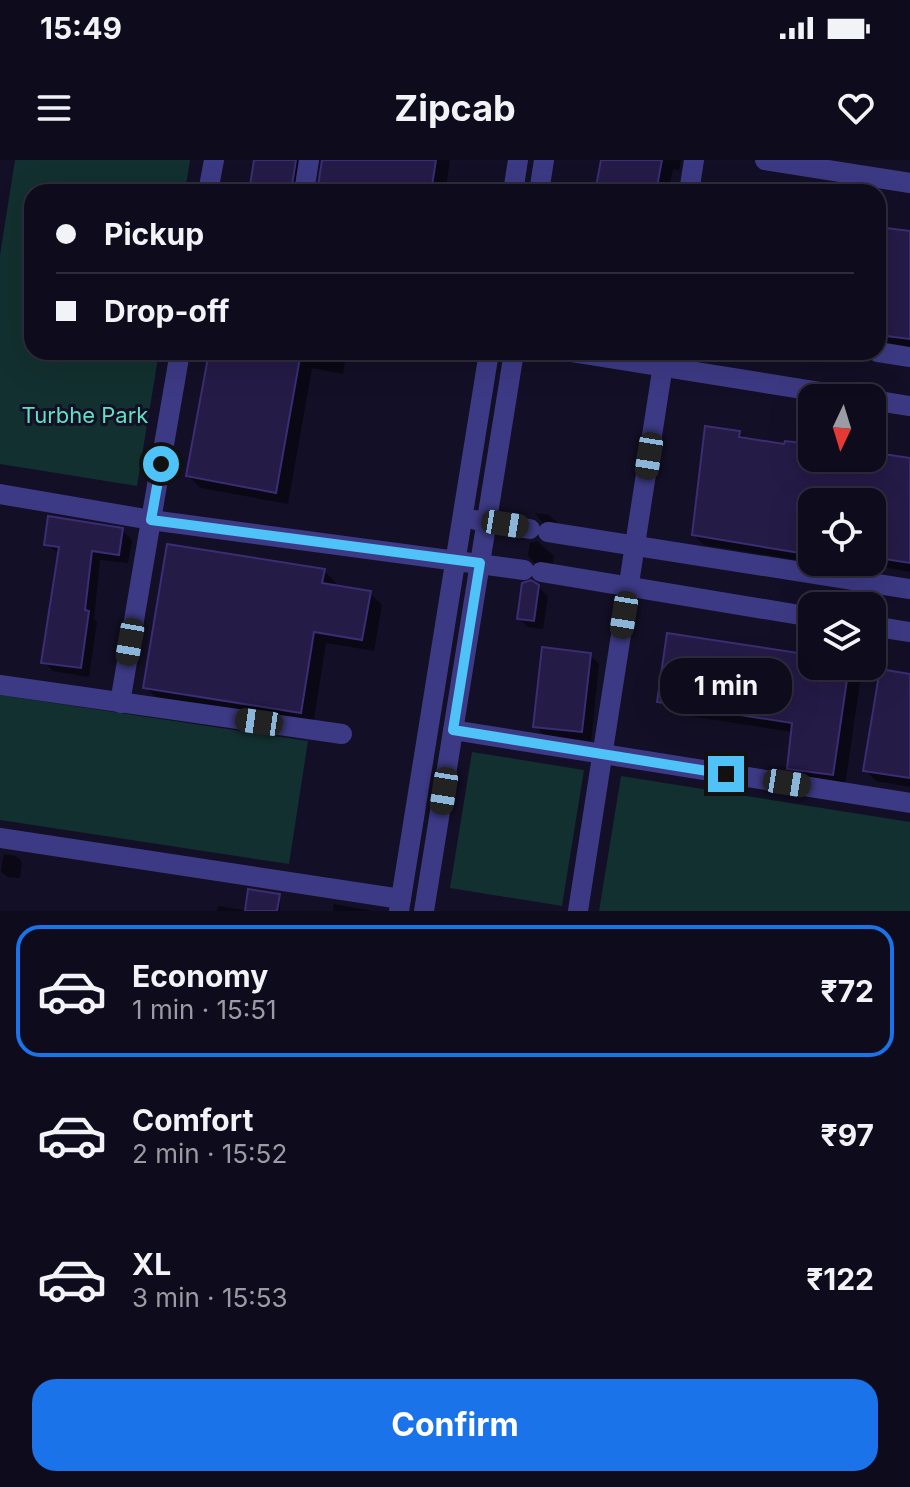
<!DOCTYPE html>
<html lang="en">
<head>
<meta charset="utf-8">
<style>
  body { margin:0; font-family:Inter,sans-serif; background:#1c1929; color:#f1f3f6; height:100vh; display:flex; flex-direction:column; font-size:30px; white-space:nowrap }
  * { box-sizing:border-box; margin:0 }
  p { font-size:26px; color:#9b9ba3 }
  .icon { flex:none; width:44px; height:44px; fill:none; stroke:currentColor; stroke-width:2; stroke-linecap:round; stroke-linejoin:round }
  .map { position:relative; height:751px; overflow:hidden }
  .sheet { display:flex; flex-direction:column; background:#0e0b1c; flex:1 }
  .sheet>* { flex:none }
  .guide { position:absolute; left:24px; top:24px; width:862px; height:176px; border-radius:24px; box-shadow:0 8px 32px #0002,0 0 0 2px #2e2b3b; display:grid; align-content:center; height:176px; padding:0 32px; background:#0e0b1c }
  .needle { width:52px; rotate:184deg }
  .fabs { position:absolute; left:798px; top:224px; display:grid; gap:16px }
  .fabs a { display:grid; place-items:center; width:88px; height:88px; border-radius:16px; background:#0e0b1c; box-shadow:0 8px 32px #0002,0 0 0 2px #2e2b3b; font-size:40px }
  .end { position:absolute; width:36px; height:36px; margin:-18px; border:10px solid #4fc3f7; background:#111; box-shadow:0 0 0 4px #111 }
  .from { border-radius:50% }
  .bubble { position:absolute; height:56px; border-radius:24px; background:#0e0b1c; box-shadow:0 8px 32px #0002,0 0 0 2px #2e2b3b; font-size:26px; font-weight:700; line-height:56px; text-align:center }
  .car { position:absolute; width:24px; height:48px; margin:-24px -12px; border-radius:10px; box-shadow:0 0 6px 2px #0007; background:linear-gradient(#222 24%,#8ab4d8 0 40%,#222 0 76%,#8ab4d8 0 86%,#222 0) }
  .guide b { display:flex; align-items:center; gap:28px; height:76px; font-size:30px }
  .guide b+b { border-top:2px solid #2e2b3b }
  .guide i { width:20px; height:20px; background:#f1f3f6 }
  ul { padding:14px 0 0; list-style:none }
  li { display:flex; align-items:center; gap:24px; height:132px; margin:0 16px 12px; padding:0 16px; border:4px solid transparent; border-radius:24px }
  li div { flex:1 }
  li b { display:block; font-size:30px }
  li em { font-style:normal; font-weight:700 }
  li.active { border-color:#1a73e8 }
  li>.icon { width:72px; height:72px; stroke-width:1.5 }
  .cta { display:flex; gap:16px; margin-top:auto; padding:16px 32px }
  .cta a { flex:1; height:92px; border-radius:24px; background:#1a73e8; color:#fff; font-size:32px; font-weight:700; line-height:92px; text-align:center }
  .status { display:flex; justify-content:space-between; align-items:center; height:56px; padding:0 40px; background:#0e0b1c; direction:ltr }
  .status svg { height:22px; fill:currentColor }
  header { display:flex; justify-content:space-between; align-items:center; height:104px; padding:0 32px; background:#0e0b1c; font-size:36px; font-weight:700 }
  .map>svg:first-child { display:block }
</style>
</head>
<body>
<div class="status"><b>15:49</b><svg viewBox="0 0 49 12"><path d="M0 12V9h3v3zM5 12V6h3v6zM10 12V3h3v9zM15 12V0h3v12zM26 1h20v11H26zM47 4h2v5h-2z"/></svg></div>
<header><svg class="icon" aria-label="menu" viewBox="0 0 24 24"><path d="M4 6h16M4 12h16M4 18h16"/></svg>Zipcab<svg class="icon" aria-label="heart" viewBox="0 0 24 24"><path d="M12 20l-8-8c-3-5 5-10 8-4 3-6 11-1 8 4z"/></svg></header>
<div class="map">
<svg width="910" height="751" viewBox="0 0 910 751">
  <rect width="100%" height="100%" fill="#130f26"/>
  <!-- green -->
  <g fill="#12302f">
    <polygon points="15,0 190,0 185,32 32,32 32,192 159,192 137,326 0,304 0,95"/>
    <polygon points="0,535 308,581 289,704 0,660"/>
    <polygon points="472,592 584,610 562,746 450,728"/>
    <polygon points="621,616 910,662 910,751 599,751"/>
  </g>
  <!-- shadow -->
  <g fill="#0007" fill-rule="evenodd">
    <polygon points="256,0 317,0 305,32 251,32"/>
    <polygon points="323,0 450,0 445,32 319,32"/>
    <polygon points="605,0 681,0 679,10 673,9 668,32 599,32"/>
    <polygon points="878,68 910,73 910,189 878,188"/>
    <polygon points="211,192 343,192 346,195 343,214 312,208 288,344 201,328 188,316"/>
    <path d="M739,272L747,280L786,287L812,286V298H872V293L910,299V412L866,404L865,411L704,385L694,375ZM812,342H872V402H812Z"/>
    <polygon points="535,353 549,355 559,364 544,365"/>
    <polygon points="122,370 132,380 128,403 100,400 94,459 97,462 89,517 53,511 44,502 60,394 46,384"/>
    <polygon points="537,381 554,396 552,408 538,406 528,396 530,383"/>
    <polygon points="324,411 336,423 335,427 370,433 382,445 374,491 326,483 313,565 158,539 145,527"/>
    <polygon points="538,427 548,436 543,469 528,467 519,458"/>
    <polygon points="590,495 599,504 591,581 545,576 535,566"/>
    <polygon points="812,497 812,506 852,506 861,515 845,626 801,620 789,608 793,572 671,553 659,541"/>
    <polygon points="910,516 910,627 876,621 865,610"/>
    <polygon points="4,694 16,696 22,702 20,718 7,717 1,711"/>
    <polygon points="280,736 280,751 247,751"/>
    <polygon points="334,744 373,751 333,751"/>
    <polygon points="218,746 244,750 244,751 217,751"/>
  </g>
  <!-- building -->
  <g fill="#241b47" stroke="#3b2d73" stroke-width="2">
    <polygon points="254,0 296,0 291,32 249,32"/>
    <polygon points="322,0 436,0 431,32 317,32"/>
    <polygon points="601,0 662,0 656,32 595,32"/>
    <polygon points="878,67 910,71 910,179 878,175"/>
    <polygon points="209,192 301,192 276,333 186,316"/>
    <polygon points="705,266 740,271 739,277 784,284 785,281 812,284 812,298 875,298 876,293 910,298 910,403 872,397 872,342 812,342 812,395 692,375"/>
    <polygon points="48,356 123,368 119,395 92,391 85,450 89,451 81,508 41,503 59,387 44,385"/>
    <polygon points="167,384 325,409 322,423 371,431 362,480 314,472 301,553 143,528"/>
    <polygon points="531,420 539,425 534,461 517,459 522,423"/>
    <polygon points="667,473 812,495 812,506 849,506 833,615 787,609 792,563 657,542"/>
    <polygon points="542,487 591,493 582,572 533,567"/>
    <polygon points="880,509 910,514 910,618 863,611"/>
    <polygon points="248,729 280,734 277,751 245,751"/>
  </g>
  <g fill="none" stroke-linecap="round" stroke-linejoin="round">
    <!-- minor -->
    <g stroke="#3d3a85" stroke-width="20">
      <polyline points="765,0 910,23"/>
      <polyline points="208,32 214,0"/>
      <polyline points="304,32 309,0"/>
      <polyline points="513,32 518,0"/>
      <polyline points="539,32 544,0"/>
      <polyline points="689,32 694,0"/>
      <polyline points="571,192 858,238"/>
      <polyline points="878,192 910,197"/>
      <polyline points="872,240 910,246"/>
      <polyline points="0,334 151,360 180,192"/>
      <polyline points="475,360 530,369"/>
      <polyline points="548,372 910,429"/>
      <polyline points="541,412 812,457"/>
      <polyline points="872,466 910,472"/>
      <polyline points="0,525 342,574"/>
      <polyline points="120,543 151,360 524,410"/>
      <polyline points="453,570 910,643"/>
      <polyline points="0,678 401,739"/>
      <polyline points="399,751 489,192"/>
      <polyline points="424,751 514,192"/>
      <polyline points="578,751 665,192"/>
    </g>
  </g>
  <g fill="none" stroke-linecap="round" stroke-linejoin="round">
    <!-- route -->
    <polyline stroke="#4fc3f7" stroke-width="10" points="161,304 151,360 480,403 453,570 726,614"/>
  </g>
  <g text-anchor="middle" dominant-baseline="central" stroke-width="6" stroke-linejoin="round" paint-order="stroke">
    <!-- park labels -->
    <g font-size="22" fill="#5fe0c0" stroke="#130f26">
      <text x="85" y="255">Turbhe Park</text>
    </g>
  </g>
</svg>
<div class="fabs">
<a><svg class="needle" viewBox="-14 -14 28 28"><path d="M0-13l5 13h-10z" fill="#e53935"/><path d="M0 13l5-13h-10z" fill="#9b9ba3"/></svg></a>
<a><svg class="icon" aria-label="locate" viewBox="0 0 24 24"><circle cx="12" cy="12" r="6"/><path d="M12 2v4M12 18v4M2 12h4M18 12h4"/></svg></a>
<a><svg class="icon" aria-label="layers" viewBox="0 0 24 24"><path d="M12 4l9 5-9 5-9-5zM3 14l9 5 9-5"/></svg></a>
</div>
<i class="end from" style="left:161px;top:304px"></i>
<i class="end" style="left:726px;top:614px"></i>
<div class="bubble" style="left:660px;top:498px;width:132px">1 min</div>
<i class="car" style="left:649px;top:296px;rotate:189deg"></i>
<i class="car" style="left:505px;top:364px;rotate:99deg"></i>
<i class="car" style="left:624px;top:455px;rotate:189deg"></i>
<i class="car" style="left:130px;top:482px;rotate:190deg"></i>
<i class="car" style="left:259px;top:562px;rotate:278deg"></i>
<i class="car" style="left:787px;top:623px;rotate:99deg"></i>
<i class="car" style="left:444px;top:631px;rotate:189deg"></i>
<div class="guide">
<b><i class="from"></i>Pickup</b>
<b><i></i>Drop-off</b>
</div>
</div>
<section class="sheet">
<ul>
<li class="active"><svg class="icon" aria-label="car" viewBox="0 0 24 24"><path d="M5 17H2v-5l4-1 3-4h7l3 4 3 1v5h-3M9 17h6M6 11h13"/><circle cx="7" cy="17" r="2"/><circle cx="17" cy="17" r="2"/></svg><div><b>Economy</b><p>1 min · 15:51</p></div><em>₹72</em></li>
<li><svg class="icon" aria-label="car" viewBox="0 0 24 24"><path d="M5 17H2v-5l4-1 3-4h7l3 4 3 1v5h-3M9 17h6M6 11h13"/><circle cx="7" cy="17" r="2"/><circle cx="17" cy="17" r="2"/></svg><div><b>Comfort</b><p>2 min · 15:52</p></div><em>₹97</em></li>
<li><svg class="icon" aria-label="car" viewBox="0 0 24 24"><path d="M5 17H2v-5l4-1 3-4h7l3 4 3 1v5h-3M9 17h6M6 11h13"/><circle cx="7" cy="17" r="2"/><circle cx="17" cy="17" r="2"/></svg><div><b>XL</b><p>3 min · 15:53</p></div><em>₹122</em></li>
</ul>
<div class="cta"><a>Confirm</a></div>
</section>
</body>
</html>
